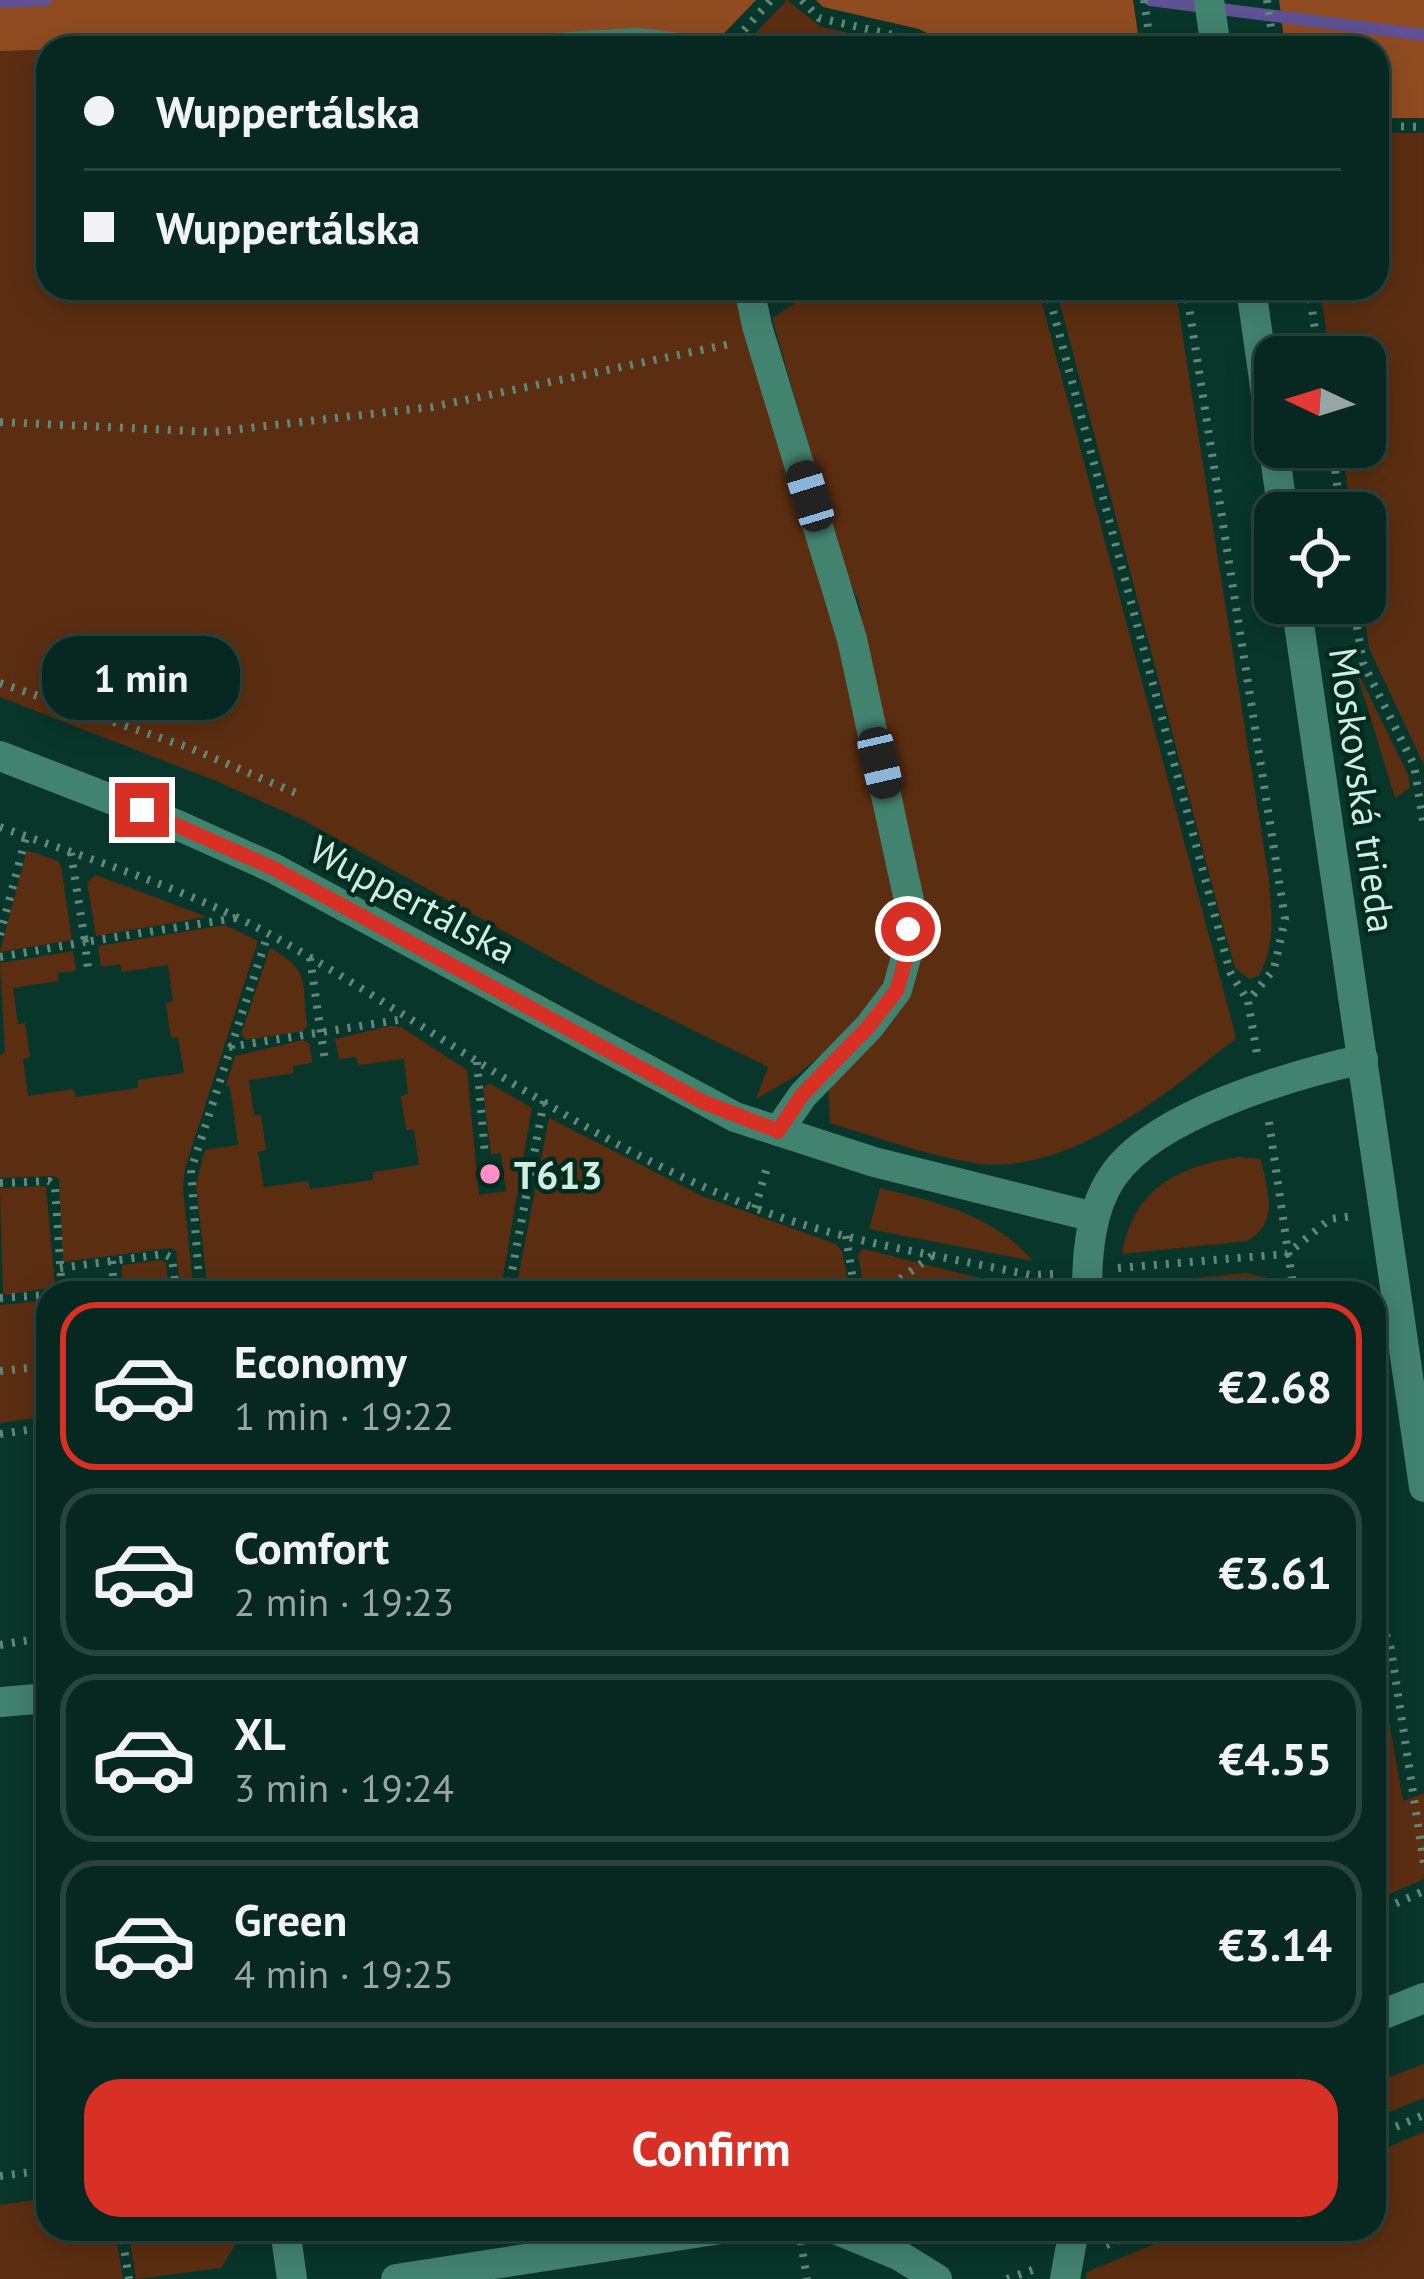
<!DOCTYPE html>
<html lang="en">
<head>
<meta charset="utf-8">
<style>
  body { margin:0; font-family:"PT Sans",sans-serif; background:#103029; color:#f1f3f6; height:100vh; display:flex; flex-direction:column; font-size:45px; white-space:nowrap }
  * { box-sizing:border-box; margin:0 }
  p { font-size:39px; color:#98a6a5 }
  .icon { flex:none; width:66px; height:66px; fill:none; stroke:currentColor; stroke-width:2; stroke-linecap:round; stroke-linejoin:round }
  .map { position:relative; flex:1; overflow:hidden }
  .drawer { position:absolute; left:36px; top:1281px; width:1350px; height:960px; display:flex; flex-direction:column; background:#072820; border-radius:36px; box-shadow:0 6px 30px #0003,0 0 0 3px #28443e }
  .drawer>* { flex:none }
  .banner { position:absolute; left:36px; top:36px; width:1353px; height:264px; border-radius:36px; box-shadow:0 6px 30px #0003,0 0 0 3px #28443e; display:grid; align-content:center; height:264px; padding:0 48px; background:#072820 }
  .needle { width:78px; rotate:274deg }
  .tools { position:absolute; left:1254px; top:336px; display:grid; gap:24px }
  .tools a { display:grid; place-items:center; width:132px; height:132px; border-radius:24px; background:#072820; box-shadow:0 6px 30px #0003,0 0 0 3px #28443e; font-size:60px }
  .end { position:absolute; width:54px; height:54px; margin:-27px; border:15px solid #d93025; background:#fff; box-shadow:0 0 0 6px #fff }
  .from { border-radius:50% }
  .bubble { position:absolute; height:84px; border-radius:36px; background:#072820; box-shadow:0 6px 30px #0003,0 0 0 3px #28443e; font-size:39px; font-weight:700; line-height:84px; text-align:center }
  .car { position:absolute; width:36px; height:72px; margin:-36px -18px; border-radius:15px; box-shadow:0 0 9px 3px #0007; background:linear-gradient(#222 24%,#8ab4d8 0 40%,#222 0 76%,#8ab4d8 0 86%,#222 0) }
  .banner b { display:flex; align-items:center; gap:42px; height:114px; font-size:45px }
  .banner b+b { border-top:3px solid #28443e }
  .banner i { width:30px; height:30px; background:#f1f3f6 }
  ul { padding:21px 0 0; list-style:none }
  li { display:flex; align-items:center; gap:36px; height:168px; margin:0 24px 18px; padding:0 24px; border:6px solid #28443e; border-radius:36px }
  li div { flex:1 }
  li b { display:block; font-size:45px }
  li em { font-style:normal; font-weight:700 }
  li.selected { border-color:#d93025 }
  li>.icon { width:108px; height:108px; stroke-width:1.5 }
  .cta { display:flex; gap:24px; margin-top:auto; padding:24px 48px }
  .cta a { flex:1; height:138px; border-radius:36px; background:#d93025; color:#fff; font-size:48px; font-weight:700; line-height:138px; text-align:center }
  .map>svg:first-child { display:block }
</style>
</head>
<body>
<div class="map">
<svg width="1424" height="2279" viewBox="0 0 1424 2279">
  <rect width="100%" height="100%" fill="#09362a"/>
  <!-- green -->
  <g fill="#5b2e11">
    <polygon points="787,0 821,27 920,48 747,48 747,42"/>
    <polygon points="704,3 710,48 48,48 48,288 749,288 822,568 899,899 892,976 872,1011 796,1076 756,1099 768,1067 599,984 303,820 216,781 0,697 0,26"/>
    <polygon points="1377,133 1424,133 1424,765 1369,648 1363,603 1365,513 1351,513 1342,447 1365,447 1365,357 1330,357 1320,288 1377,288"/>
    <path d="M791,288H1038L1236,1038C1168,1093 1068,1177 974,1163C925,1155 877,1137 830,1123L828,1083L913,973L859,602L844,569L772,318L794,304Z"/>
    <path d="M1056,288H1175L1269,880C1271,913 1277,947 1258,976L1250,979L1235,968L1219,911Z"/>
    <polygon points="1355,667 1408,774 1410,788 1395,798"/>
    <polygon points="27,850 58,861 61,866 72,940 0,952"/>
    <polygon points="96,875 207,917 96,936 87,882"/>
    <polygon points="225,925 258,941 185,1168 183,1188 194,1293 181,1293 176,1252 171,1248 63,1262 59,1179 54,1176 0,1178 0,1055 5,1053 0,963 73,951 76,971 58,973 58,981 13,988 18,1024 25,1023 30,1057 23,1059 28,1096 73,1089 76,1097 138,1088 138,1080 184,1073 178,1037 171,1038 166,1003 173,1001 168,965 122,972 120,964 101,967 98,946"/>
    <path d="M270,948C311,970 302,983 307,1026L302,1031L247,1040L241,1035Z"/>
    <polygon points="390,1026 401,1027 467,1070 479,1195 506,1191 501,1153 491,1154 483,1088 489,1083 532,1108 500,1293 208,1293 196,1184 205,1150 238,1145 230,1086 226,1086 235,1056 303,1040 310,1044 312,1063 293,1066 294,1073 249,1080 254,1115 261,1115 266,1150 258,1152 264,1187 308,1181 310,1189 373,1180 373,1172 419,1165 414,1130 406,1130 401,1096 408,1094 404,1059 358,1065 356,1057 339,1059 335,1039"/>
    <polygon points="549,1118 702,1196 836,1244 842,1251 850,1293 515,1293"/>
    <path d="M1238,1157L1261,1159C1267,1190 1280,1223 1247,1241L1122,1254C1134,1188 1177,1167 1238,1157Z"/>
    <polygon points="46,1186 55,1287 6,1295 3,1293 0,1188"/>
    <path d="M880,1188C939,1203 992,1214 1033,1261L869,1229Z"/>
    <polygon points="863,1249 1036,1292 1046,1293 865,1293 858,1255"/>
    <polygon points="161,1260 166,1263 169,1293 120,1293 122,1265"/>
    <polygon points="1246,1273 1268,1278 1281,1293 1120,1293 1120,1285"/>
    <polygon points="48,1300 48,1416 0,1423 0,1305"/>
    <polygon points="1374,1636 1403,1801 1424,1793 1424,1879 1374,1901"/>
    <polygon points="1424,2064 1424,2098 1374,2118 1374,2083"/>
    <polygon points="1424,2132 1424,2279 1086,2279 1087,2272 1191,2229 1374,2229 1374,2153"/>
    <polygon points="48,2198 48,2229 115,2229 123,2279 0,2279 0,2205"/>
    <polygon points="128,2229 245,2229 221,2268 136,2279"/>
  </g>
  <!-- forest -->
  <g fill="#904c20">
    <polygon points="0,0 756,0 710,48 687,35 652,34 360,48 237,48 236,44 0,51"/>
    <polygon points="816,0 1133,0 1140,48 955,48 919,29 823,7"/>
    <polygon points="1279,0 1424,0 1424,118 1377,118 1377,48 1285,48"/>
  </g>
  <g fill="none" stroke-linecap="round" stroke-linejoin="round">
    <!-- stream -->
    <g stroke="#5e5194" stroke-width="12">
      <polyline points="1150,0 1424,35"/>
      <polyline points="0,2 46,0"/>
    </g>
    <!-- path -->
    <g stroke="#61877b" stroke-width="8" stroke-dasharray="3 9" stroke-linecap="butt">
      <polyline points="802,0 819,18 924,42 933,48"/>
      <polyline points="1144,0 1151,48"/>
      <polyline points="1267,0 1274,48"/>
      <polyline points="728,48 771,0"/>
      <polyline points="1377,126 1424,127"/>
      <polyline points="1047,288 1230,972 1248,1001"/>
      <polyline points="1186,288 1285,919 1274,969 1248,1001 1257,1054"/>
      <polyline points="1309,288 1319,357"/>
      <polyline points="0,422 213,432 432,407 730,344"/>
      <polyline points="1332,447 1341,513"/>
      <polyline points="1353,603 1363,663 1414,765 1424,827"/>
      <polyline points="0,683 190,748 303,796"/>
      <path d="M0,827C91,860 186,888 271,935C432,1025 581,1142 755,1208C843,1242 938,1255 1030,1275L1055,1274"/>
      <polyline points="71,853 85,942 236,918"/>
      <polyline points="0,935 26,837"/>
      <polyline points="0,957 85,942 88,969"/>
      <polyline points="310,958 325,1061"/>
      <polyline points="229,1047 404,1019"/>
      <polyline points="477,1062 485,1155"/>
      <polyline points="1269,1122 1294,1293"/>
      <polyline points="0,1183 49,1181 55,1186 62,1293"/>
      <polyline points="755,1208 768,1164"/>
      <polyline points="846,1236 855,1293"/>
      <polyline points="112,1261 114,1293"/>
      <polyline points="60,1268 164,1254 172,1258 176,1293"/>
      <polyline points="1118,1268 1287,1254 1330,1219 1353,1216"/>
      <polyline points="62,1293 114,1286"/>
      <polyline points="200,1293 191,1170 268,934"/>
      <polyline points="508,1293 544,1101"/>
      <polyline points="881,1293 933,1255"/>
      <polyline points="0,1298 48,1295"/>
      <polyline points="0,1371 48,1366"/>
      <polyline points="42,1428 47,1458"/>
      <polyline points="0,1434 48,1427"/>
      <polyline points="1374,1601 1391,1649 1424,1864"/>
      <polyline points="0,1645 48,1637"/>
      <polyline points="1374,1913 1424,1891"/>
      <polyline points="1374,2136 1424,2115"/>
      <polyline points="0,2176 48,2170"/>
      <polyline points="121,2229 129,2279"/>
      <polyline points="801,2242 807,2279"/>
      <polyline points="1106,2245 1149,2229"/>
      <polyline points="1007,2279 1035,2269"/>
    </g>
    <!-- minor -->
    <g stroke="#42836f" stroke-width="30">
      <polyline points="1209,0 1216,48"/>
      <polyline points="552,48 638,43 680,48"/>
      <polyline points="749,288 757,326 852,639 910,905 907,954 897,990 869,1027 803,1095 778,1131"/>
      <polyline points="1251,288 1283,513"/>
      <polyline points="1296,603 1424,1487"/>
      <polyline points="0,756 175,824 273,868 735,1117 874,1162 1094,1217"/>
      <path d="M1087,1293C1087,1254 1090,1209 1113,1176C1155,1114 1293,1075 1363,1059"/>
      <polyline points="0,1702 48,1698"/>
      <polyline points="1374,2018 1424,1998"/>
      <polyline points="285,2229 292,2279"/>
      <polyline points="835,2229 900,2256 937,2279"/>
      <polyline points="396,2279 721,2229"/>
      <polyline points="1065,2279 1074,2229"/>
    </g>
  </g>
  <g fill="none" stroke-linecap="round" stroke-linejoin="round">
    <!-- route -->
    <polyline stroke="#d93025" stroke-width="15" points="142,810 273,868 703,1102 778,1131 802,1095 868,1027 897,990 907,954 908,929"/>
  </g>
  <!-- markers -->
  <circle fill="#fc8fc3" stroke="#002c20" stroke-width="4.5" cx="490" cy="1174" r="12"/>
  <g text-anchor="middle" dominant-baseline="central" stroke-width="9" stroke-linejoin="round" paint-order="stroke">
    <!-- street labels -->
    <g font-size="39" fill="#d1ede2" stroke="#002c20">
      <text transform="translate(1363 790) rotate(82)">Moskovská trieda</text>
      <text transform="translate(413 899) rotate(28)">Wuppertálska</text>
    </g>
    <!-- poi labels -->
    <g font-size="39" font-weight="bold" fill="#d1ede2" stroke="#002c20" text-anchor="start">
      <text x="514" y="1174">T613</text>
    </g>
  </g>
</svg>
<div class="tools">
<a><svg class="needle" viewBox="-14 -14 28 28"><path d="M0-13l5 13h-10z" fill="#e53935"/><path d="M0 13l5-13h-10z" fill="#98a6a5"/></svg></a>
<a><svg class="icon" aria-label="locate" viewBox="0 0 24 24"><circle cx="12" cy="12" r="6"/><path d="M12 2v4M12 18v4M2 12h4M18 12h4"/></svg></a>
</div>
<i class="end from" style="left:908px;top:929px"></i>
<i class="end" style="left:142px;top:810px"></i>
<div class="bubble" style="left:42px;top:636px;width:198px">1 min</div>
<i class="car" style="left:810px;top:496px;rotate:343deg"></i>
<i class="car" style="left:880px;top:763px;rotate:167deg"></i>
<div class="banner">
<b><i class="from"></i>Wuppertálska</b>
<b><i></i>Wuppertálska</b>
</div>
<section class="drawer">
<ul>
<li class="selected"><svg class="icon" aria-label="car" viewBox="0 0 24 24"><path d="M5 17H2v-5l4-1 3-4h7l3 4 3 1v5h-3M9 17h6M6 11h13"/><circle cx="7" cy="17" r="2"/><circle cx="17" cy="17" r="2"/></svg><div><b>Economy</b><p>1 min · 19:22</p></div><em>€2.68</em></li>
<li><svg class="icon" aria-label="car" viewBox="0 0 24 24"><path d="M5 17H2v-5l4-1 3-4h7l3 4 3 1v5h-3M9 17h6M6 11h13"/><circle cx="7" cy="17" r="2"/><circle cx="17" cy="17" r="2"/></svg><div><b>Comfort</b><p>2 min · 19:23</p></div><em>€3.61</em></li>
<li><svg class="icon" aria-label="car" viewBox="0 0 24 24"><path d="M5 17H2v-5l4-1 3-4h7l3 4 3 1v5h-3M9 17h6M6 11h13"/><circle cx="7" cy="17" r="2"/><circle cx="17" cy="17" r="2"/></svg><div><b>XL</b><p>3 min · 19:24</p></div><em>€4.55</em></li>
<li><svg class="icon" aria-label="car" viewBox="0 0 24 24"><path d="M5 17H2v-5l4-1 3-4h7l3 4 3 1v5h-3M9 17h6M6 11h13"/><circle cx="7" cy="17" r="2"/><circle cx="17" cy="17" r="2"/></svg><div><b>Green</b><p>4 min · 19:25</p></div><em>€3.14</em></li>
</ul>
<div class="cta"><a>Confirm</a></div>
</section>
</div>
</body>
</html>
